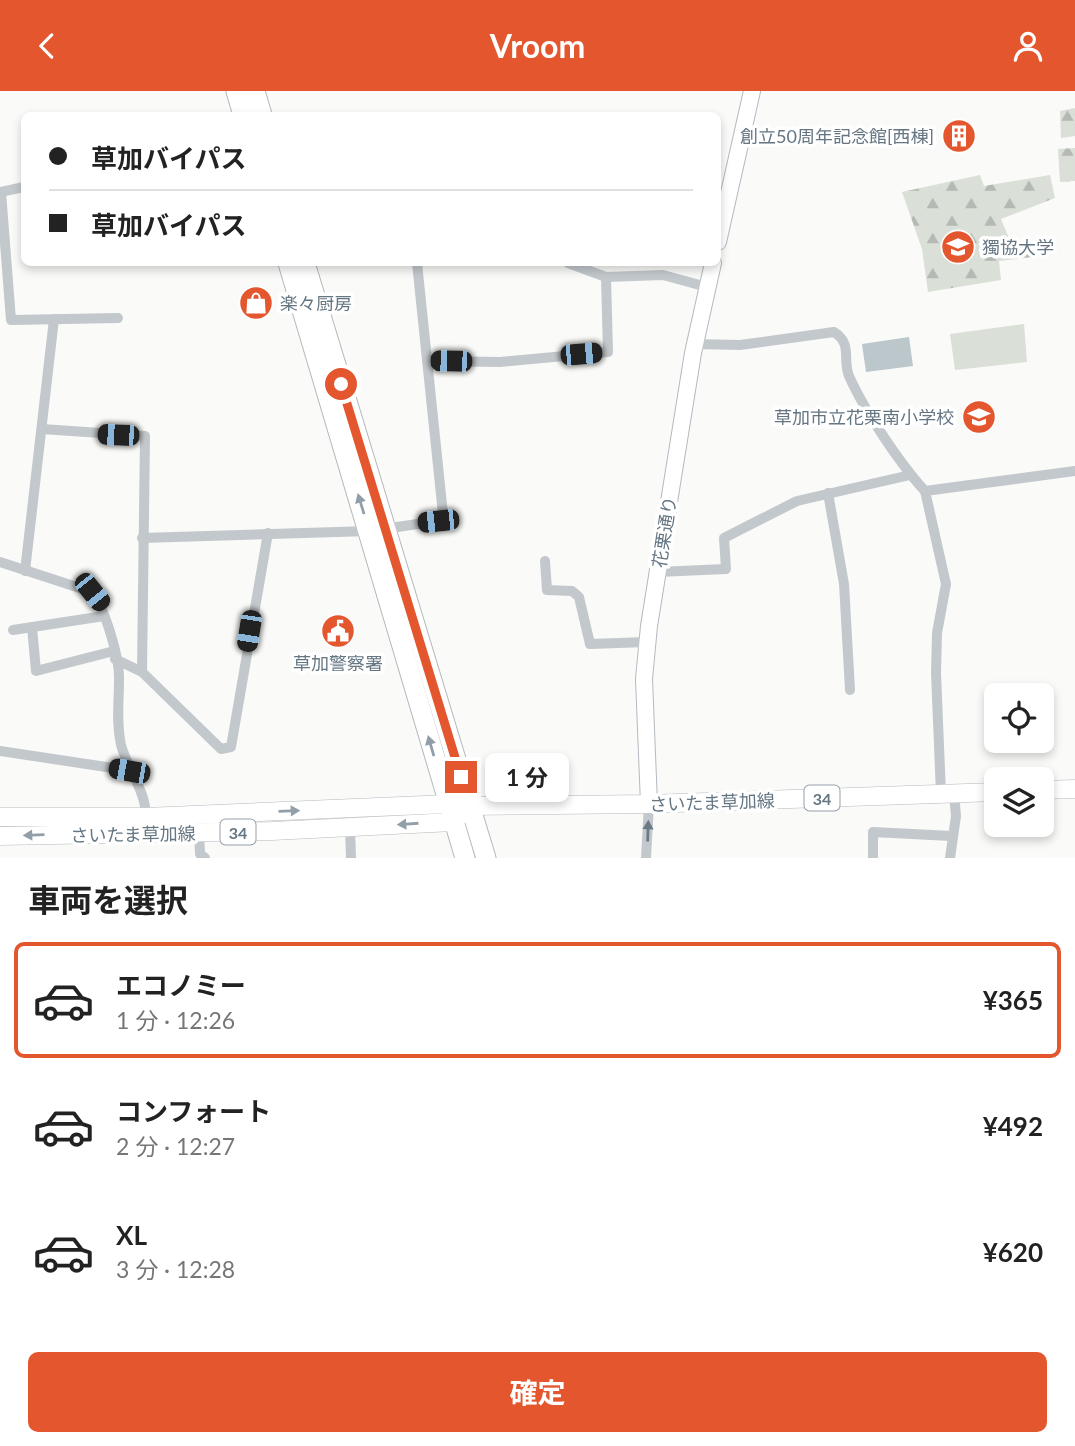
<!DOCTYPE html>
<html lang="ja">
<head>
<meta charset="utf-8">
<style>
  body { margin:0; font-family:Lato,"Noto Sans JP",sans-serif; background:#f6f6f6; color:#222; height:100vh; display:flex; flex-direction:column; font-size:26px; white-space:nowrap }
  * { box-sizing:border-box; margin:0 }
  p { font-size:23px; color:#767676 }
  .icon { flex:none; width:38px; height:38px; fill:none; stroke:currentColor; stroke-width:2; stroke-linecap:round; stroke-linejoin:round }
  .map { position:relative; height:767px; overflow:hidden }
  .drawer { display:flex; flex-direction:column; background:#fff; flex:1 }
  .drawer>* { flex:none }
  .hud { position:absolute; left:21px; top:21px; width:700px; height:154px; border-radius:10px; box-shadow:0 4px 10px #0003; display:grid; align-content:center; height:154px; padding:0 28px; background:#fff }
  .tools { position:absolute; left:984px; top:592px; display:grid; gap:14px }
  .tools a { display:grid; place-items:center; width:70px; height:70px; border-radius:10px; background:#fff; box-shadow:0 4px 10px #0003; font-size:35px }
  .end { position:absolute; width:32px; height:32px; margin:-16px; border:9px solid #e4572e; background:#fff; box-shadow:0 0 0 4px #fff }
  .from { border-radius:50% }
  .bubble { position:absolute; height:49px; border-radius:10px; background:#fff; box-shadow:0 4px 10px #0003; font-size:23px; font-weight:700; line-height:49px; text-align:center }
  .car { position:absolute; width:21px; height:42px; margin:-21px -10px; border-radius:9px; box-shadow:0 0 5px 2px #0007; background:linear-gradient(#222 24%,#8ab4d8 0 40%,#222 0 76%,#8ab4d8 0 86%,#222 0) }
  .hud b { display:flex; align-items:center; gap:24px; height:66px; font-size:26px }
  .hud b+b { border-top:2px solid #e0e0e0 }
  .hud i { width:18px; height:18px; background:#222 }
  ul { padding:0; list-style:none }
  li { display:flex; align-items:center; gap:21px; height:116px; margin:0 14px 10px; padding:0 14px; border:4px solid transparent; border-radius:10px }
  li div { flex:1 }
  li b { display:block; font-size:26px }
  li em { font-style:normal; font-weight:700 }
  li.active { border-color:#e4572e }
  li>.icon { width:63px; height:63px; stroke-width:1.5 }
  h2 { padding:0 28px; font-size:32px; line-height:84px }
  .primary-button { display:flex; gap:14px; margin-top:auto; padding:14px 28px }
  .primary-button a { flex:1; height:80px; border-radius:10px; background:#e4572e; color:#fff; font-size:28px; font-weight:700; line-height:80px; text-align:center }
  header { display:flex; justify-content:space-between; align-items:center; height:91px; padding:0 28px; background:#e4572e; color:#fff; font-size:32px; font-weight:700 }
  .map>svg:first-child { display:block }
</style>
</head>
<body>
<header><svg class="icon" aria-label="back" viewBox="0 0 24 24"><path d="M15 5l-7 7 7 7"/></svg>Vroom<svg class="icon" aria-label="person" viewBox="0 0 24 24"><circle cx="12" cy="8" r="4"/><path d="M4 21q1-7 8-7t8 7"/></svg></header>
<div class="map">
<svg width="1075" height="767" viewBox="0 0 1075 767">
  <defs>
    <pattern id="forest-firs" width="22" height="20" patternUnits="userSpaceOnUse" patternTransform="scale(1.75)"><rect width="22" height="20" fill="#dadfd7"/><path d="M5 1l3.5 6h-7zM16 11l3.5 6h-7z" fill="#b4b9b4"/></pattern>
  </defs>
  <rect width="100%" height="100%" fill="#fafaf8"/>
  <!-- forest -->
  <g fill="url(#forest-firs)">
    <polygon points="1075,17 1075,45 1061,47 1060,20"/>
    <polygon points="1075,57 1075,90 1060,91 1058,58"/>
    <polygon points="980,84 984,95 1050,84 1055,107 1001,128 1015,162 1045,148 1047,164 999,170 1001,189 928,201 922,158 902,101"/>
  </g>
  <!-- garden -->
  <polygon fill="#dadfd7" points="1024,233 1027,271 955,279 950,243"/>
  <!-- water -->
  <polygon fill="#bbc7cb" points="909,246 913,275 866,281 862,253"/>
  <g fill="none" stroke-linecap="round" stroke-linejoin="round">
    <!-- secondary casing -->
    <g stroke="#b3babf" stroke-width="18">
      <g id="secondary">
        <polyline points="718,151 752,0"/>
        <polyline points="649,713 644,588 649,535 693,262 713,172"/>
      </g>
    </g>
    <!-- primary casing -->
    <g stroke="#b5babe" stroke-width="19">
      <g id="primary">
        <polyline points="1041,699 1075,698"/>
        <polyline points="0,726 146,726 448,713 470,715 649,713 996,701"/>
        <polyline points="0,745 272,740 453,731 462,722"/>
      </g>
    </g>
    <!-- highway casing -->
    <g stroke="#b4b9bd" stroke-width="21">
      <g id="highway">
        <polyline points="236,0 243,24"/>
        <polyline points="255,0 262,24"/>
        <polyline points="288,172 465,767"/>
        <polyline points="305,172 486,767"/>
      </g>
    </g>
    <!-- street -->
    <g stroke="#c3c8cc" stroke-width="10">
      <polyline points="0,101 24,96"/>
      <polyline points="1,101 11,229 118,227"/>
      <polyline points="568,172 606,186 663,184 707,196"/>
      <path d="M694,253L740,254L834,241C853,253 842,268 849,285C864,319 900,373 925,400L1075,380"/>
      <polyline points="427,270 500,271 608,261 606,186"/>
      <polyline points="42,338 145,345 142,581"/>
      <polyline points="925,400 946,493 937,542 936,582 941,703"/>
      <polyline points="828,402 844,493 850,599"/>
      <polyline points="142,447 370,440 438,430 443,423 417,172"/>
      <polyline points="545,470 547,499 572,500 579,506 590,553 647,551"/>
      <path d="M0,471L92,501C105,518 120,567 119,589C119,611 116,632 121,654C128,679 146,700 146,726"/>
      <polyline points="25,480 54,228"/>
      <polyline points="658,481 726,478 724,447 797,410 910,384"/>
      <polyline points="32,536 36,580 114,560"/>
      <polyline points="13,539 104,525"/>
      <polyline points="115,568 142,581 221,658 231,656 268,442"/>
      <polyline points="0,660 133,680"/>
      <polyline points="350,737 351,767"/>
      <polyline points="199,742 200,763 205,767"/>
      <polyline points="646,767 649,713"/>
      <polyline points="873,767 873,741 951,745"/>
      <polyline points="950,767 956,725 954,702"/>
    </g>
    <!-- secondary -->
    <use href="#secondary" stroke="#fff" stroke-width="16"/>
    <!-- primary -->
    <use href="#primary" stroke="#fff" stroke-width="18"/>
    <!-- highway -->
    <use href="#highway" stroke="#fff" stroke-width="19"/>
  </g>
  <!-- one-way arrows -->
  <defs><path id="oneway-solid" d="M-6-.8H1V-3.2L6.5 0L1 3.2V.8H-6Z" transform="scale(1.75)"/></defs>
  <g fill="#939fa8">
    <use href="#oneway-solid" transform="translate(361 413) rotate(-107)"/>
    <use href="#oneway-solid" transform="translate(431 655) rotate(-106)"/>
    <use href="#oneway-solid" transform="translate(289 720) rotate(-2)"/>
    <use href="#oneway-solid" transform="translate(408 733) rotate(176)"/>
    <use href="#oneway-solid" transform="translate(34 744) rotate(178)"/>
  </g>
  <use fill="#6a7a87" href="#oneway-solid" transform="translate(648 740) rotate(-88)"/>
  <g fill="none" stroke-linecap="round" stroke-linejoin="round">
    <!-- route -->
    <polyline stroke="#e4572e" stroke-width="9" points="341,293 461,686"/>
  </g>
  <!-- icons -->
  <defs>
    <g id="building-disc" transform="scale(1.75)"><circle r="9.5" fill="#e4572e" stroke="#fff"/><path d="M-4-6H4V6H1V3H-1V6H-4ZM-2.5-4.3h1.7v1.8h-1.7ZM.8-4.3h1.7v1.8H.8ZM-2.5-1h1.7V.8h-1.7ZM.8-1h1.7V.8H.8Z" fill="#fff"/></g>
    <g id="university-disc" transform="scale(1.75)"><circle r="9.5" fill="#e4572e" stroke="#fff"/><path d="M0-5L7-2L0 1L-7-2ZM-4 1L0 2.5L4 1V4Q0 6-4 4Z" fill="#fff"/></g>
    <g id="shop-disc" transform="scale(1.75)"><circle r="9.5" fill="#e4572e" stroke="#fff"/><path d="M-5-2.5h2.3a2.7 3.5 0 0 1 5.4 0H5L5.5 6h-11ZM-1.5-2.5h3a1.5 2.3 0 0 0-3 0Z" fill="#fff"/></g>
    <g id="school-disc" transform="scale(1.75)"><circle r="9.5" fill="#e4572e" stroke="#fff"/><path d="M0-5L7-2L0 1L-7-2ZM-4 1L0 2.5L4 1V4Q0 6-4 4Z" fill="#fff"/></g>
    <g id="civic-disc" transform="scale(1.75)"><circle r="9.5" fill="#e4572e" stroke="#fff"/><path d="M-.6-6.5H3V-4.5H.6V-3L4-1V1h2V6H-6V1h2V-1L-.6-3ZM-1.2 2.5V6h2.4V2.5Z" fill="#fff"/></g>
  </defs>
  <g fill-rule="evenodd">
    <use href="#building-disc" x="959" y="45"/>
    <use href="#university-disc" x="958" y="156"/>
    <use href="#shop-disc" x="256" y="212"/>
    <use href="#school-disc" x="979" y="326"/>
    <use href="#civic-disc" x="338" y="540"/>
  </g>
  <g text-anchor="middle" dominant-baseline="central" stroke-width="7" stroke-linejoin="round" paint-order="stroke">
    <!-- shield labels -->
    <g fill="#fff" stroke="#939fa8" stroke-width="2">
      <rect x="804.5" y="694.5" width="35" height="25" rx="5"/>
      <rect x="220.5" y="728.5" width="35" height="25" rx="5"/>
    </g>
    <g font-size="16" font-weight="bold" fill="#657683">
      <text x="822" y="707">34</text>
      <text x="238" y="741">34</text>
    </g>
    <!-- poi labels -->
    <g font-size="18" fill="#657683" stroke="#fff" text-anchor="end">
      <text x="934" y="45">創立50周年記念館[西棟]</text>
      <text x="982" y="156" text-anchor="start">獨協大学</text>
      <text x="280" y="212" text-anchor="start">楽々厨房</text>
      <text x="954" y="326">草加市立花栗南小学校</text>
      <text x="338" y="572" text-anchor="middle">草加警察署</text>
    </g>
    <!-- street labels -->
    <g font-size="18" fill="#657683" stroke="#fff">
      <text transform="translate(664 441) rotate(-81)">花栗通り</text>
      <text transform="translate(712 711) rotate(-2)">さいたま草加線</text>
      <text transform="translate(133 743) rotate(-1)">さいたま草加線</text>
    </g>
  </g>
</svg>
<div class="tools">
<a><svg class="icon" aria-label="locate" viewBox="0 0 24 24"><circle cx="12" cy="12" r="6"/><path d="M12 2v4M12 18v4M2 12h4M18 12h4"/></svg></a>
<a><svg class="icon" aria-label="layers" viewBox="0 0 24 24"><path d="M12 4l9 5-9 5-9-5zM3 14l9 5 9-5"/></svg></a>
</div>
<i class="end from" style="left:341px;top:293px"></i>
<i class="end" style="left:461px;top:686px"></i>
<div class="bubble" style="left:485px;top:662px;width:84px">1 分</div>
<i class="car" style="left:581px;top:263px;rotate:85deg"></i>
<i class="car" style="left:451px;top:270px;rotate:271deg"></i>
<i class="car" style="left:118px;top:344px;rotate:272deg"></i>
<i class="car" style="left:438px;top:430px;rotate:264deg"></i>
<i class="car" style="left:92px;top:501px;rotate:141deg"></i>
<i class="car" style="left:249px;top:540px;rotate:189deg"></i>
<i class="car" style="left:129px;top:680px;rotate:280deg"></i>
<div class="hud">
<b><i class="from"></i>草加バイパス</b>
<b><i></i>草加バイパス</b>
</div>
</div>
<section class="drawer">
<h2>車両を選択</h2>
<ul>
<li class="active"><svg class="icon" aria-label="car" viewBox="0 0 24 24"><path d="M5 17H2v-5l4-1 3-4h7l3 4 3 1v5h-3M9 17h6M6 11h13"/><circle cx="7" cy="17" r="2"/><circle cx="17" cy="17" r="2"/></svg><div><b>エコノミー</b><p>1 分 · 12:26</p></div><em>¥365</em></li>
<li><svg class="icon" aria-label="car" viewBox="0 0 24 24"><path d="M5 17H2v-5l4-1 3-4h7l3 4 3 1v5h-3M9 17h6M6 11h13"/><circle cx="7" cy="17" r="2"/><circle cx="17" cy="17" r="2"/></svg><div><b>コンフォート</b><p>2 分 · 12:27</p></div><em>¥492</em></li>
<li><svg class="icon" aria-label="car" viewBox="0 0 24 24"><path d="M5 17H2v-5l4-1 3-4h7l3 4 3 1v5h-3M9 17h6M6 11h13"/><circle cx="7" cy="17" r="2"/><circle cx="17" cy="17" r="2"/></svg><div><b>XL</b><p>3 分 · 12:28</p></div><em>¥620</em></li>
</ul>
<div class="primary-button"><a>確定</a></div>
</section>
</body>
</html>
